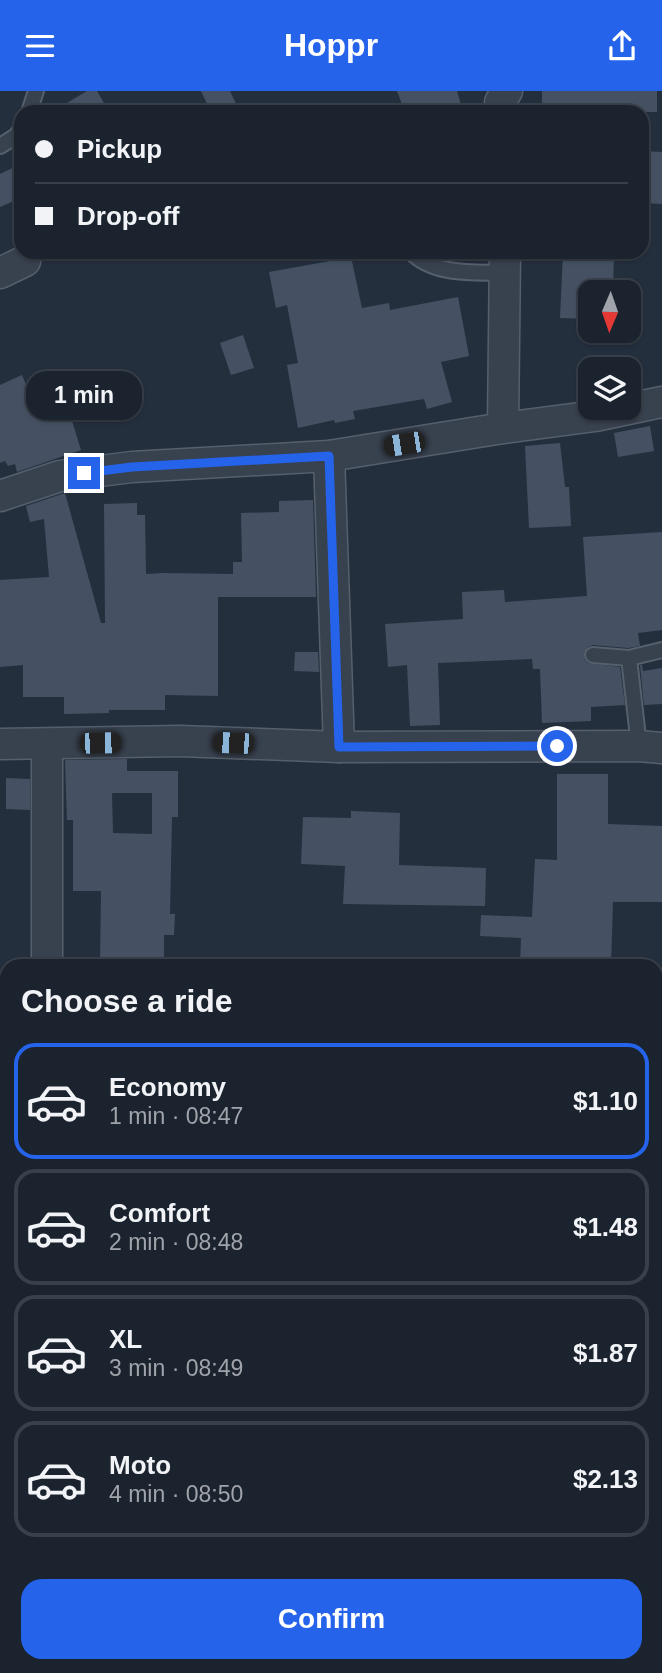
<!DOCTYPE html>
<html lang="en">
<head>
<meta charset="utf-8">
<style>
  body { margin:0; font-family:Arial,sans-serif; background:#282f3a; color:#f1f3f6; height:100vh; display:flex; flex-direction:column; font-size:26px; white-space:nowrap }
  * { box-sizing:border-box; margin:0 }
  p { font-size:23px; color:#a0a4aa }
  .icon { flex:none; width:38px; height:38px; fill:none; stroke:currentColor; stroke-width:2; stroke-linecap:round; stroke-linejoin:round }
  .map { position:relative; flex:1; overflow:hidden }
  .side { position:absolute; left:0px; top:868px; width:663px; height:714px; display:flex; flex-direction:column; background:#1b232e; border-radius:21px 21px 0 0; box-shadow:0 2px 5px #0004,0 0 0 2px #39404a }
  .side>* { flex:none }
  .banner { position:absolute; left:14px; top:14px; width:635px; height:154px; border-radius:21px; box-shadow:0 2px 5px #0004,0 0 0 2px #39404a; display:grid; align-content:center; height:154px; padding:0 21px; background:#1b232e }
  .needle { width:46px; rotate:182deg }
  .controls { position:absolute; left:578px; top:189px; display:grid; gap:14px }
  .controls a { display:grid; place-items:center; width:63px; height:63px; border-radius:14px; background:#1b232e; box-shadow:0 2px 5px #0004,0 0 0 2px #39404a; font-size:35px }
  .end { position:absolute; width:32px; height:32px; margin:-16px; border:9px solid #2563eb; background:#fff; box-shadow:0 0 0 4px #fff }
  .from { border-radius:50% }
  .bubble { position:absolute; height:49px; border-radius:21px; background:#1b232e; box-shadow:0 2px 5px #0004,0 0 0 2px #39404a; font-size:23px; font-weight:600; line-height:49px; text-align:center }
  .car { position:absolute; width:21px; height:42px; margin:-21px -10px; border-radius:9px; box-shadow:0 0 5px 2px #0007; background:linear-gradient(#222 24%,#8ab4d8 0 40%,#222 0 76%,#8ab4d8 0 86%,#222 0) }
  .banner b { display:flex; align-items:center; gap:24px; height:66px; font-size:26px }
  .banner b+b { border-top:2px solid #39404a }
  .banner i { width:18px; height:18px; background:#f1f3f6 }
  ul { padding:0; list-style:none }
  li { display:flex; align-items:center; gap:21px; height:116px; margin:0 14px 10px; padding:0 7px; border:4px solid #39404a; border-radius:21px }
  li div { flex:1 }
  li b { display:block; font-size:26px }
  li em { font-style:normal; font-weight:600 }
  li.active { border-color:#2563eb }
  li>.icon { width:63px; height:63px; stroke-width:1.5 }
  h2 { padding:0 21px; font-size:32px; line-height:84px }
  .button { display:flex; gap:14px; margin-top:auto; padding:14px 21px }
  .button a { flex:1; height:80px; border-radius:21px; background:#2563eb; color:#fff; font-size:28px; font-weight:600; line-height:80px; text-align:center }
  header { display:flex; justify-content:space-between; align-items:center; height:91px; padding:0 21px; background:#2563eb; color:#fff; font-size:32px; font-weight:600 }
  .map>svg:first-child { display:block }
</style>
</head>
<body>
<header><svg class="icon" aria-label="menu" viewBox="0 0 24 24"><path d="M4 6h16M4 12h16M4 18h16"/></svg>Hoppr<svg class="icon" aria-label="share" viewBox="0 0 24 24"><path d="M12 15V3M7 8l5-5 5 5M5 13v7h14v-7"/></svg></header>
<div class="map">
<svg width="662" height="1582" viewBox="0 0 662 1582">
  <rect width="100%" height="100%" fill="#242f3e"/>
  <!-- building -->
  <g fill="#455162" fill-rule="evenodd">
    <polygon points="87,0 97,0 109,21 52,21"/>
    <polygon points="201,0 230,0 240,21 211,21"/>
    <polygon points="397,0 457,0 463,21 405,21"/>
    <rect x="542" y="0" width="115" height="21"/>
    <polygon points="642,60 662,61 662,113 642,112"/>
    <polygon points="21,73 21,107 0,116 0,83"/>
    <polygon points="328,161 350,161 362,217 389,212 390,219 458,206 469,265 441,271 452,311 427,318 424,308 353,320 355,328 335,332 334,329 298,337 287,274 298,272 287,214 276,217 269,181 330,170"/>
    <polygon points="563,161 614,161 613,201 590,201 590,228 560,227"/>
    <polygon points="243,244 254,277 231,284 220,252"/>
    <polygon points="22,284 30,303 61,294 81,359 17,381 15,373 8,375 5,370 0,372 0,294"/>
    <polygon points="650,335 654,360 618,366 614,342"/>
    <polygon points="560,352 565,396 569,396 571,435 529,437 525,355"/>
    <polygon points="65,402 101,532 105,532 104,413 137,412 137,424 145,424 146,483 163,482 233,483 233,471 242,471 241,422 279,421 279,410 313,409 316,506 218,506 218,605 165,604 165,619 109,619 109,622 64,623 64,606 23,606 23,574 0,576 0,489 49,486 44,428 30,431 26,415"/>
    <polygon points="662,441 662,539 638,542 640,555 628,557 593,554 588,556 584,563 585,569 588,572 620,576 625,614 591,616 591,630 542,632 540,578 533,578 532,568 438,572 440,634 410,635 407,574 388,576 385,533 463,528 462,501 504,499 505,511 587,505 583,446"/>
    <polygon points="295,561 318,561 319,581 294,580"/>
    <polygon points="640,574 642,574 643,580 662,577 662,613 644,614"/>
    <path d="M127,668V680H178V726H172L170,823H175L174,844H164V875H100L101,800H73V729H67L65,669ZM112,702H152V743L113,742Z"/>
    <polygon points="557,683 608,683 608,733 662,735 662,811 613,811 611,875 520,875 521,847 480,845 481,824 532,826 535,768 557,769"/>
    <polygon points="6,687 30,688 30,719 6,718"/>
    <polygon points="351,720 400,722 399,774 486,777 485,815 343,813 345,775 301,773 303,726 351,727"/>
  </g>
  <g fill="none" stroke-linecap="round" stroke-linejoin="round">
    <!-- service casing -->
    <g stroke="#565f6c" stroke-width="18">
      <g id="service">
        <polyline points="29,21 36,0"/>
        <polyline points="0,55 16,45 21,38"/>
        <path d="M411,161C434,185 474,181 505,182"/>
        <polyline points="593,564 629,567 662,559"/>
        <polyline points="629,567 639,655"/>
      </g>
    </g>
    <!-- minor casing -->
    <g stroke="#565f6c" stroke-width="33">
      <g id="minor">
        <polyline points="501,21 500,11 507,0"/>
        <polyline points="0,182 25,170"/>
        <polyline points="503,337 505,161"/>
        <polyline points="329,365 339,656"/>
        <polyline points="0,405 60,385 132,376 329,365 503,337 595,325 662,311"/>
        <polyline points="0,653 180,650 339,656 639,655 662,657"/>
        <polyline points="47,653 47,875"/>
        <polyline points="0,972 7,972"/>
        <polyline points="656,986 662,986"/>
        <polyline points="656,1332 662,1332"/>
        <polyline points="49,1582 49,1575"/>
        <polyline points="328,1582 328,1575"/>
      </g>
    </g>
    <!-- service -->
    <use href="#service" stroke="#38414e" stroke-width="14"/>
    <!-- minor -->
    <use href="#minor" stroke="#38414e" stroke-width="30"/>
  </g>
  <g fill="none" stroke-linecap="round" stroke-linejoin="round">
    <!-- route -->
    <polyline stroke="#2563eb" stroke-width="9" points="84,382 132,376 329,365 339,656 557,655"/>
  </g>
</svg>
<div class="controls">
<a><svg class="needle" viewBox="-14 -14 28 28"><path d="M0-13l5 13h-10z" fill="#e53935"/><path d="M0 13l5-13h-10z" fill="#a0a4aa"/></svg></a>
<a><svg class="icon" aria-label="layers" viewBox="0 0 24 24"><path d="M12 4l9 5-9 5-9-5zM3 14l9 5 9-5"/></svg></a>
</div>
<i class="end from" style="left:557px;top:655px"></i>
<i class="end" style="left:84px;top:382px"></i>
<div class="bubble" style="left:26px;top:280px;width:116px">1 min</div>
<i class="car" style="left:404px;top:353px;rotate:261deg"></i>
<i class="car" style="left:100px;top:652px;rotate:89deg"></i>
<i class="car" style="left:233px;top:652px;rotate:272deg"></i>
<div class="banner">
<b><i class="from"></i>Pickup</b>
<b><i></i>Drop-off</b>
</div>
<section class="side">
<h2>Choose a ride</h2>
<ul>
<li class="active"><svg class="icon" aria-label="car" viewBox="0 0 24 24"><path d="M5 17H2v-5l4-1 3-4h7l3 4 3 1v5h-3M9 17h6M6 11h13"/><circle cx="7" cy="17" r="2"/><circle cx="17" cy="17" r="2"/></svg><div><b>Economy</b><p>1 min · 08:47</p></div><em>$1.10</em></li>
<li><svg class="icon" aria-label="car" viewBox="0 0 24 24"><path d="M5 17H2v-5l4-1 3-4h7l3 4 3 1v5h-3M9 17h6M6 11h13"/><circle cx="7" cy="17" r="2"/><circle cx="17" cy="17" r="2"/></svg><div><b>Comfort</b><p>2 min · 08:48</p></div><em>$1.48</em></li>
<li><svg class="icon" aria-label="car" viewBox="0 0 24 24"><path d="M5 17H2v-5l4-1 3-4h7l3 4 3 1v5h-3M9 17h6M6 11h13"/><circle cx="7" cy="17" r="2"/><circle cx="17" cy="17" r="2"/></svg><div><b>XL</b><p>3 min · 08:49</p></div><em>$1.87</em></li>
<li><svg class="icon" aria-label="car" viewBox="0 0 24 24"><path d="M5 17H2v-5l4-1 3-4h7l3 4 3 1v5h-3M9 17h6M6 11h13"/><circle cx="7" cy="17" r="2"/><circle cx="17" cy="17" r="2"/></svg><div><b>Moto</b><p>4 min · 08:50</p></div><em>$2.13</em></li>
</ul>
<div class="button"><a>Confirm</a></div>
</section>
</div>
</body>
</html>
